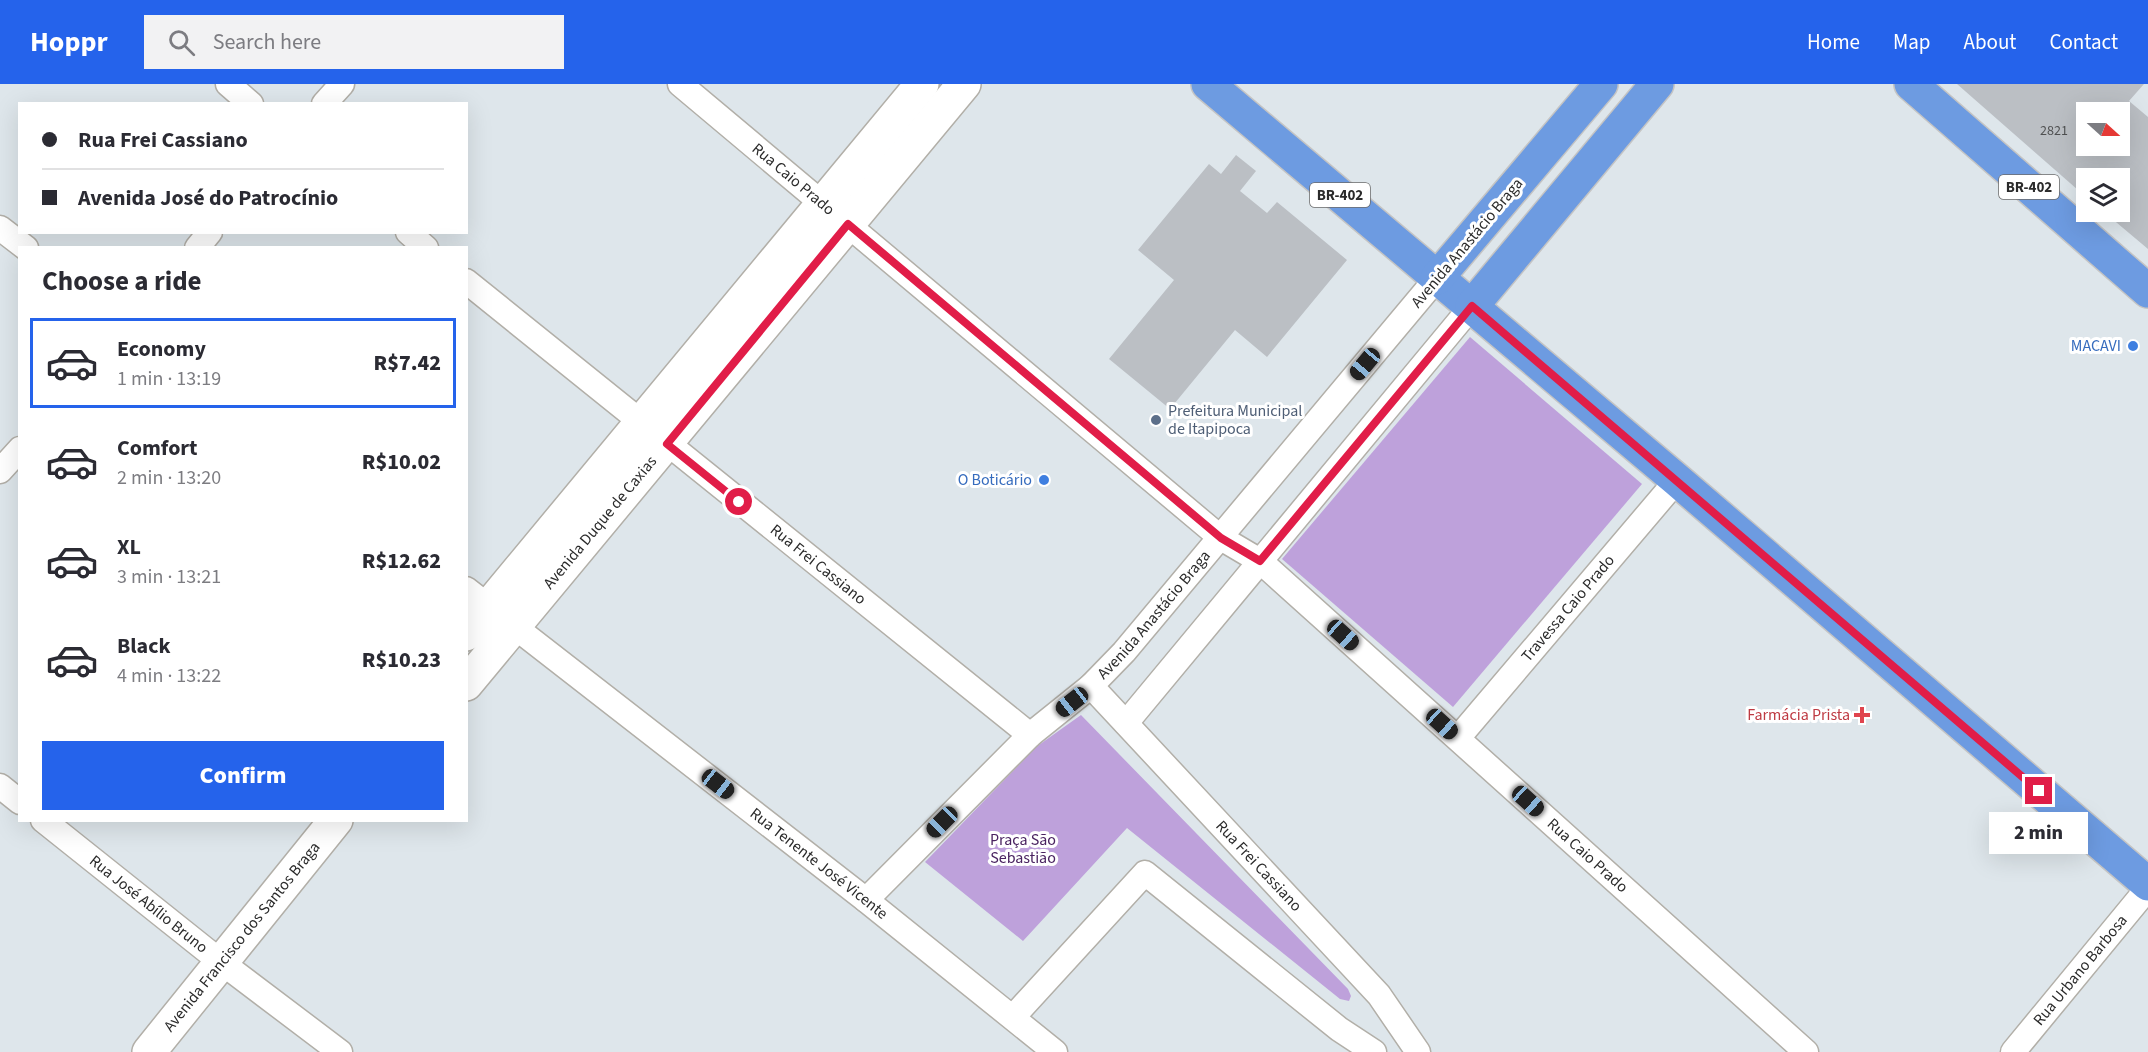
<!DOCTYPE html>
<html lang="en">
<head>
<meta charset="utf-8">
<style>
  body { margin:0; font-family:"Source Sans 3",sans-serif; background:#f2f2f3; color:#2b2b33; height:100vh; display:flex; flex-direction:column; font-size:22px; white-space:nowrap }
  * { box-sizing:border-box; margin:0 }
  p { font-size:20px; color:#7c7c81 }
  .icon { flex:none; width:33px; height:33px; fill:none; stroke:currentColor; stroke-width:2; stroke-linecap:round; stroke-linejoin:round }
  .map { position:relative; flex:1; overflow:hidden }
  .side { position:absolute; left:18px; top:162px; width:450px; height:576px; display:flex; flex-direction:column; background:#fff; border-radius:0px; box-shadow:0 6px 24px #0002 }
  .side>* { flex:none }
  .banner { position:absolute; left:18px; top:18px; width:450px; height:132px; border-radius:0px; box-shadow:0 6px 24px #0002; display:grid; align-content:center; height:132px; padding:0 24px; background:#fff }
  .needle { width:39px; rotate:111deg }
  .buttons { position:absolute; left:2076px; top:18px; display:grid; gap:12px }
  .buttons a { display:grid; place-items:center; width:54px; height:54px; border-radius:0px; background:#fff; box-shadow:0 6px 24px #0002; font-size:30px }
  .end { position:absolute; width:27px; height:27px; margin:-14px; border:8px solid #e11d48; background:#fff; box-shadow:0 0 0 3px #fff }
  .from { border-radius:50% }
  .bubble { position:absolute; height:42px; border-radius:0px; background:#fff; box-shadow:0 6px 24px #0002; font-size:20px; font-weight:800; line-height:42px; text-align:center }
  .car { position:absolute; width:18px; height:36px; margin:-18px -9px; border-radius:8px; box-shadow:0 0 4px 2px #0007; background:linear-gradient(#222 24%,#8ab4d8 0 40%,#222 0 76%,#8ab4d8 0 86%,#222 0) }
  .banner b { display:flex; align-items:center; gap:21px; height:57px; font-size:22px }
  .banner b+b { border-top:2px solid #e1e1e2 }
  .banner i { width:15px; height:15px; background:#2b2b33 }
  ul { padding:0; list-style:none }
  li { display:flex; align-items:center; gap:18px; height:90px; margin:0 12px 9px; padding:0 12px; border:3px solid transparent; border-radius:0px }
  li div { flex:1 }
  li b { display:block; font-size:22px }
  li em { font-style:normal; font-weight:800 }
  li.current { border-color:#2563eb }
  li>.icon { width:54px; height:54px; stroke-width:1.5 }
  h2 { padding:0 24px; font-size:27px; line-height:72px }
  .cta { display:flex; gap:12px; margin-top:auto; padding:12px 24px }
  .cta a { flex:1; height:69px; border-radius:0px; background:#2563eb; color:#fff; font-size:24px; font-weight:800; line-height:69px; text-align:center }
  header { display:flex; align-items:center; gap:36px; box-sizing:border-box; height:84px; padding:0 30px; background:#2563eb; color:#fff }
  header strong { font-size:28px }
  nav { display:flex; gap:33px; margin-inline-start:auto; font-size:21px }
  .search { width:420px; height:54px; background:#f2f2f3; display:flex; align-items:center; gap:15px; box-sizing:border-box; padding:0 21px; border-radius:0px; color:#7c7c81; font-size:22px }
  .map>svg:first-child { display:block }
</style>
</head>
<body>
<header>
<strong>Hoppr</strong>
<div class="search"><svg class="icon" aria-label="search" viewBox="0 0 24 24"><circle cx="10" cy="10" r="6"/><path d="M15 15l6 6"/></svg>Search here</div>
<nav><a>Home</a><a>Map</a><a>About</a><a>Contact</a></nav>
</header>
<div class="map">
<svg width="2148" height="968" viewBox="0 0 2148 968">
  <rect width="100%" height="100%" fill="#dee6eb"/>
  <!-- green -->
  <g fill="#bea1db">
    <polygon points="1470,253 1642,400 1453,623 1282,475"/>
    <polygon points="1081,631 1348,905 1351,912 1349,917 1340,915 1127,744 1023,857 925,778 1036,663"/>
  </g>
  <!-- building -->
  <g fill="#bbbfc4" fill-rule="evenodd">
    <path d="M1957,0H2144L2129,17L2148,33V165L2104,128H2120V94H2086V113ZM2086,28H2120V62H2086Z"/>
    <polygon points="1236,71 1256,87 1240,107 1267,129 1277,118 1347,176 1267,273 1235,246 1170,325 1109,275 1174,196 1138,166 1209,80 1221,90"/>
  </g>
  <g fill="none" stroke-linecap="round" stroke-linejoin="round">
    <!-- minor casing -->
    <g stroke="#b2afa8" stroke-width="27">
      <g id="minor">
        <polyline points="228,0 251,20"/>
        <path id="s1" d="M680,0L1221,454L1260,477L1806,968"/>
        <polyline points="324,20 342,0"/>
        <polyline points="0,144 26,164"/>
        <polyline points="408,148 426,164"/>
        <polyline points="197,164 210,148"/>
        <path id="s2" d="M466,197L1030,651"/>
        <polyline points="0,387 20,365"/>
        <path id="s3" d="M466,505L866,816L1055,968"/>
        <path id="s4" d="M1091,602L1379,911L1418,968"/>
        <polyline points="1126,639 1472,222"/>
        <path id="s5" d="M1458,654L1677,396"/>
        <polyline points="0,702 20,718"/>
        <path id="s6" d="M43,736L221,878L340,968"/>
        <path id="s7" d="M866,816L1030,651L1091,602L1124,568L1437,194"/>
        <polyline points="1013,933 1145,789 1339,945 1374,968"/>
        <path id="s8" d="M2013,968L2148,804"/>
      </g>
    </g>
    <!-- secondary casing -->
    <g stroke="#b2afa8" stroke-width="36">
      <g id="secondary">
        <polyline points="466,550 922,0"/>
        <path id="s9" d="M466,600L964,0"/>
        <path id="s10" d="M149,968L336,736"/>
      </g>
    </g>
    <!-- primary casing -->
    <g stroke="#c4c4c4" stroke-width="36">
      <g id="primary">
        <polyline points="1208,0 1677,396 2148,800"/>
        <polyline points="1911,0 2148,207"/>
        <polyline points="1437,194 1601,0"/>
        <polyline points="1472,222 1657,0"/>
      </g>
    </g>
    <!-- minor -->
    <use href="#minor" stroke="#fff" stroke-width="24"/>
    <!-- secondary -->
    <use href="#secondary" stroke="#fff" stroke-width="33"/>
    <!-- primary -->
    <use href="#primary" stroke="#6d9be1" stroke-width="33"/>
  </g>
  <g fill="none" stroke-linecap="round" stroke-linejoin="round">
    <!-- route -->
    <polyline stroke="#e11d48" stroke-width="8" points="739,418 667,360 848,140 1221,454 1260,477 1472,222 2039,707"/>
  </g>
  <!-- markers -->
  <g fill="#3f7fe0" stroke="#fff" stroke-width="2">
    <circle cx="2133" cy="262" r="6"/>
    <circle cx="1044" cy="396" r="6"/>
  </g>
  <circle fill="#5c6f8a" stroke="#fff" stroke-width="2" cx="1156" cy="336" r="6"/>
  <path fill="#e0444e" stroke="#fff" stroke-width="2" d="M1859 622h6v6h6v6h-6v6h-6v-6h-6v-6h6z"/>
  <g text-anchor="middle" dominant-baseline="central" stroke-width="6" stroke-linejoin="round" paint-order="stroke">
    <!-- number labels -->
    <g font-size="14" fill="#4f5051">
      <text x="2054" y="47">2821</text>
    </g>
    <!-- shield labels -->
    <g fill="#fff" stroke="#6b6b6b" stroke-width="1.5">
      <rect x="1999" y="91" width="60" height="24" rx="4.5"/>
      <rect x="1310" y="99" width="60" height="24" rx="4.5"/>
    </g>
    <g font-size="15" font-weight="bold" fill="#2b2b2b">
      <text x="2029" y="103">BR-402</text>
      <text x="1340" y="111">BR-402</text>
    </g>
    <!-- street labels -->
    <g font-size="16" fill="#2b2b2b" stroke="#fff">
      <text stroke="none"><textPath href="#s1" startOffset="148">Rua Caio Prado</textPath></text>
      <text transform="translate(1467 159) rotate(-50)">Avenida Anastácio Braga</text>
      <text stroke="none"><textPath href="#s9" startOffset="210">Avenida Duque de Caxias</textPath></text>
      <text stroke="none"><textPath href="#s2" startOffset="452">Rua Frei Cassiano</textPath></text>
      <text stroke="none"><textPath href="#s5" startOffset="170">Travessa Caio Prado</textPath></text>
      <text stroke="none"><textPath href="#s7" startOffset="406">Avenida Anastácio Braga</textPath></text>
      <text stroke="none"><textPath href="#s1" startOffset="1192">Rua Caio Prado</textPath></text>
      <text stroke="none"><textPath href="#s3" startOffset="447">Rua Tenente José Vicente</textPath></text>
      <text stroke="none"><textPath href="#s4" startOffset="246">Rua Frei Cassiano</textPath></text>
      <text stroke="none"><textPath href="#s6" startOffset="135">Rua José Abílio Bruno</textPath></text>
      <text stroke="none"><textPath href="#s10" startOffset="148">Avenida Francisco dos Santos Braga</textPath></text>
      <text stroke="none"><textPath href="#s8" startOffset="106">Rua Urbano Barbosa</textPath></text>
    </g>
    <!-- shop labels -->
    <g font-size="16" fill="#366cbe" stroke="#fff" text-anchor="end">
      <text x="2121" y="262">MACAVI</text>
      <text x="1032" y="396">O Boticário</text>
    </g>
    <!-- service labels -->
    <g font-size="16" fill="#4e5e75" stroke="#fff" text-anchor="start">
      <text x="1168" y="327">Prefeitura Municipal<tspan x="1168" dy="18">de Itapipoca</tspan></text>
    </g>
    <!-- health labels -->
    <g font-size="16" fill="#be3a42" stroke="#fff" text-anchor="end">
      <text x="1850" y="631">Farmácia Prista</text>
    </g>
    <!-- park labels -->
    <g font-size="16" fill="#492260" stroke="#fff">
      <text x="1023" y="756">Praça São<tspan x="1023" dy="18">Sebastião</tspan></text>
    </g>
  </g>
</svg>
<div class="buttons">
<a><svg class="needle" viewBox="-14 -14 28 28"><path d="M0-13l5 13h-10z" fill="#e53935"/><path d="M0 13l5-13h-10z" fill="#7c7c81"/></svg></a>
<a><svg class="icon" aria-label="layers" viewBox="0 0 24 24"><path d="M12 4l9 5-9 5-9-5zM3 14l9 5 9-5"/></svg></a>
</div>
<i class="end from" style="left:739px;top:418px"></i>
<i class="end" style="left:2039px;top:707px"></i>
<div class="bubble" style="left:1989px;top:728px;width:99px">2 min</div>
<i class="car" style="left:1365px;top:280px;rotate:220deg"></i>
<i class="car" style="left:1343px;top:551px;rotate:132deg"></i>
<i class="car" style="left:1072px;top:618px;rotate:232deg"></i>
<i class="car" style="left:1442px;top:640px;rotate:132deg"></i>
<i class="car" style="left:718px;top:700px;rotate:128deg"></i>
<i class="car" style="left:1528px;top:717px;rotate:132deg"></i>
<i class="car" style="left:942px;top:738px;rotate:225deg"></i>
<div class="banner">
<b><i class="from"></i>Rua Frei Cassiano</b>
<b><i></i>Avenida José do Patrocínio</b>
</div>
<section class="side">
<h2>Choose a ride</h2>
<ul>
<li class="current"><svg class="icon" aria-label="car" viewBox="0 0 24 24"><path d="M5 17H2v-5l4-1 3-4h7l3 4 3 1v5h-3M9 17h6M6 11h13"/><circle cx="7" cy="17" r="2"/><circle cx="17" cy="17" r="2"/></svg><div><b>Economy</b><p>1 min · 13:19</p></div><em>R$7.42</em></li>
<li><svg class="icon" aria-label="car" viewBox="0 0 24 24"><path d="M5 17H2v-5l4-1 3-4h7l3 4 3 1v5h-3M9 17h6M6 11h13"/><circle cx="7" cy="17" r="2"/><circle cx="17" cy="17" r="2"/></svg><div><b>Comfort</b><p>2 min · 13:20</p></div><em>R$10.02</em></li>
<li><svg class="icon" aria-label="car" viewBox="0 0 24 24"><path d="M5 17H2v-5l4-1 3-4h7l3 4 3 1v5h-3M9 17h6M6 11h13"/><circle cx="7" cy="17" r="2"/><circle cx="17" cy="17" r="2"/></svg><div><b>XL</b><p>3 min · 13:21</p></div><em>R$12.62</em></li>
<li><svg class="icon" aria-label="car" viewBox="0 0 24 24"><path d="M5 17H2v-5l4-1 3-4h7l3 4 3 1v5h-3M9 17h6M6 11h13"/><circle cx="7" cy="17" r="2"/><circle cx="17" cy="17" r="2"/></svg><div><b>Black</b><p>4 min · 13:22</p></div><em>R$10.23</em></li>
</ul>
<div class="cta"><a>Confirm</a></div>
</section>
</div>
</body>
</html>
